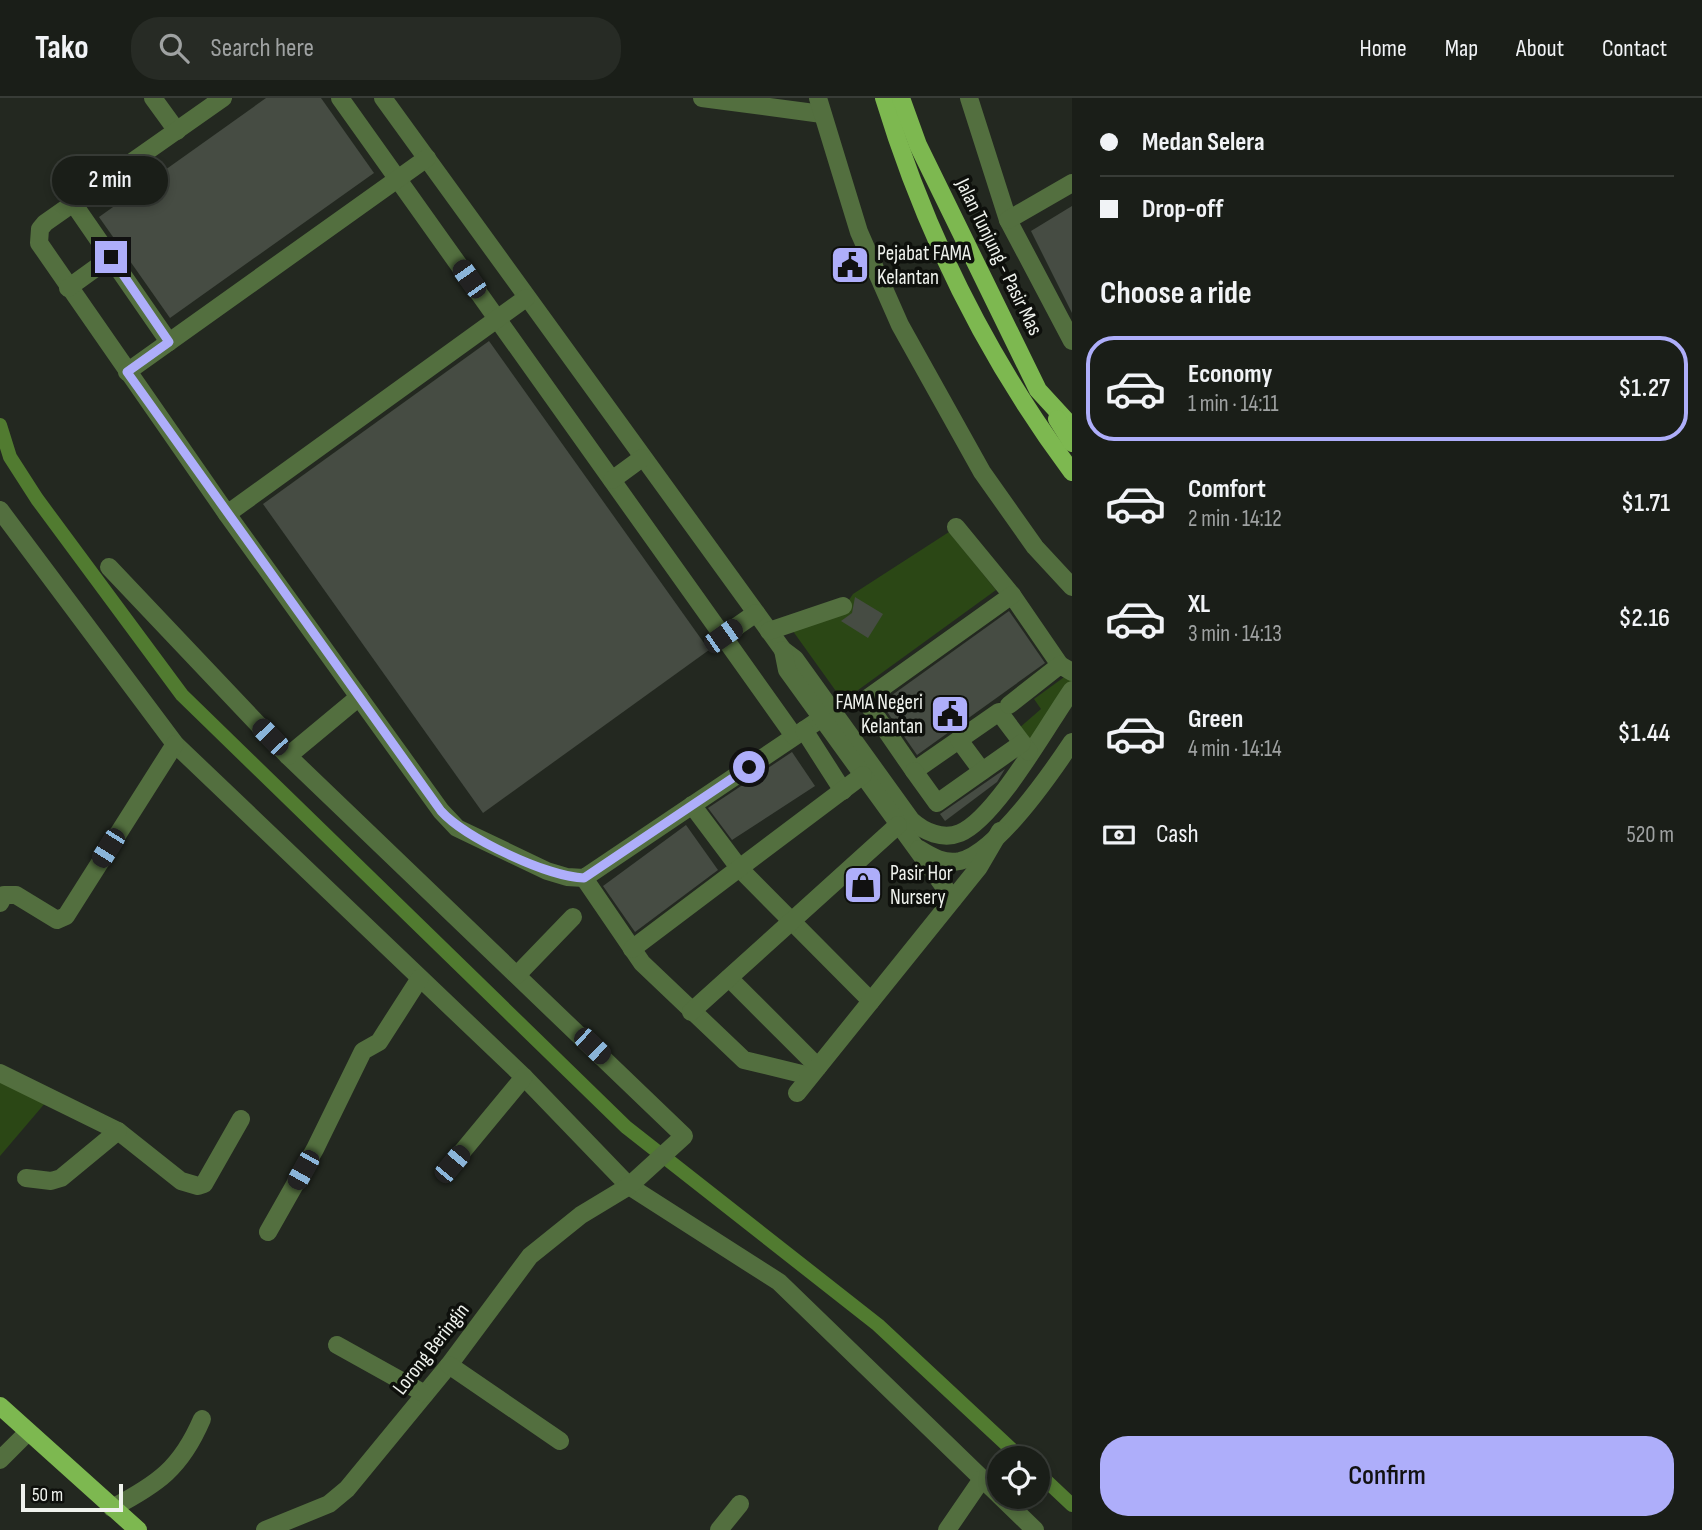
<!DOCTYPE html>
<html lang="en">
<head>
<meta charset="utf-8">
<style>
  body { margin:0; font-family:"Sofia Sans Condensed",sans-serif; background:#272b25; color:#f1f3f6; height:100vh; display:flex; flex-direction:column; font-size:26px; white-space:nowrap }
  * { box-sizing:border-box; margin:0 }
  p { font-size:23px; color:#9fa2a2 }
  .icon { flex:none; width:38px; height:38px; fill:none; stroke:currentColor; stroke-width:2; stroke-linecap:round; stroke-linejoin:round }
  .map { position:relative; flex:1; overflow:hidden }
  .details { display:flex; flex-direction:column; background:#1a1e18; width:630px }
  .details>* { flex:none }
  .hud { display:grid; align-content:center; height:154px; padding:0 28px; background:#1a1e18 }
  .controls { position:absolute; left:987px; top:1348px; display:grid; gap:14px }
  .controls a { display:grid; place-items:center; width:63px; height:63px; border-radius:50%; background:#1a1e18; box-shadow:0 4px 10px #0003,0 0 0 2px #383c37; font-size:35px }
  .scale { position:absolute; left:21px; bottom:18px; width:102px; box-sizing:border-box; padding-left:7px; border:4px solid #eff2ed; border-top:0; font-size:19px; line-height:24px; white-space:nowrap; color:#eff2ed; -webkit-text-stroke:5px #0e100c; paint-order:stroke }
  .end { position:absolute; width:32px; height:32px; margin:-16px; border:9px solid #aeaefa; background:#111; box-shadow:0 0 0 4px #111 }
  .from { border-radius:50% }
  .bubble { position:absolute; height:49px; border-radius:24px; background:#1a1e18; box-shadow:0 4px 10px #0003,0 0 0 2px #383c37; font-size:23px; font-weight:600; line-height:49px; text-align:center }
  .car { position:absolute; width:21px; height:42px; margin:-21px -10px; border-radius:9px; box-shadow:0 0 5px 2px #0007; background:linear-gradient(#222 24%,#8ab4d8 0 40%,#222 0 76%,#8ab4d8 0 86%,#222 0) }
  .hud b { display:flex; align-items:center; gap:24px; height:66px; font-size:26px }
  .hud b+b { border-top:2px solid #383c37 }
  .hud i { width:18px; height:18px; background:#f1f3f6 }
  ul { padding:0; list-style:none }
  li { display:flex; align-items:center; gap:21px; height:105px; margin:0 14px 10px; padding:0 14px; border:4px solid transparent; border-radius:28px }
  li div { flex:1 }
  li b { display:block; font-size:26px }
  li em { font-style:normal; font-weight:600 }
  li.on { border-color:#aeaefa }
  li>.icon { width:63px; height:63px; stroke-width:1.5 }
  h2 { padding:0 28px; font-size:32px; line-height:84px }
  .pay { display:flex; align-items:center; gap:18px; height:77px; padding:0 28px; font-size:26px }
  .pay p { margin-inline-start:auto }
  .button { display:flex; gap:14px; margin-top:auto; padding:14px 28px }
  .button a { flex:1; height:80px; border-radius:28px; background:#aeaefa; color:#111; font-size:28px; font-weight:600; line-height:80px; text-align:center }
  header { display:flex; align-items:center; gap:42px; box-sizing:border-box; height:98px; padding:0 35px; background:#1a1e18; border-bottom:2px solid #383c37 }
  header strong { font-size:33px }
  nav { display:flex; gap:38px; margin-inline-start:auto; font-size:24px }
  .search { width:490px; height:63px; background:#272b25; display:flex; align-items:center; gap:18px; box-sizing:border-box; padding:0 24px; border-radius:28px; color:#9fa2a2; font-size:26px }
  main { display:flex; flex:1; min-height:0 }
  .map>svg:first-child { display:block }
</style>
</head>
<body>
<header>
<strong>Tako</strong>
<div class="search"><svg class="icon" aria-label="search" viewBox="0 0 24 24"><circle cx="10" cy="10" r="6"/><path d="M15 15l6 6"/></svg>Search here</div>
<nav><a>Home</a><a>Map</a><a>About</a><a>Contact</a></nav>
</header>
<main>
<div class="map">
<svg width="1072" height="1432" viewBox="0 0 1072 1432">
  <rect width="100%" height="100%" fill="#232820"/>
  <!-- green -->
  <g fill="#2b4715">
    <polygon points="949,434 996,492 843,603 790,529 838,518 853,496"/>
    <polygon points="1067,577 1072,580 1072,588 1031,647 1018,631 1041,611 1034,601"/>
    <polygon points="0,979 46,1004 0,1058"/>
  </g>
  <g fill="none" stroke-linecap="round" stroke-linejoin="round">
    <!-- canal -->
    <g stroke="#517b30" stroke-width="14">
      <polyline points="0,327 10,359 37,401 182,597 626,1029 878,1227 1021,1360"/>
      <polyline points="1038,1375 1072,1407"/>
    </g>
  </g>
  <!-- building -->
  <g fill="#464c43">
    <polygon points="266,0 321,0 374,75 170,220 99,119"/>
    <polygon points="1072,108 1072,215 1031,133"/>
    <polygon points="489,243 709,552 483,715 263,406"/>
    <polygon points="855,499 883,516 868,540 841,523 852,515"/>
    <polygon points="1009,513 1045,565 917,657 881,605"/>
    <polygon points="792,654 815,688 732,742 708,710"/>
    <polygon points="1005,671 997,684 945,723 940,716"/>
    <polygon points="686,727 718,772 635,834 603,788"/>
  </g>
  <g fill="none" stroke-linecap="round" stroke-linejoin="round">
    <!-- minor -->
    <g stroke="#536f3f" stroke-width="18">
      <polyline points="153,0 177,33"/>
      <polyline points="223,0 45,125 40,131 39,145 227,416 441,713 457,730 547,773 567,779 584,780 822,620"/>
      <polyline points="340,0 794,638"/>
      <path d="M383,0L783,552L795,561L911,722C924,734 943,742 960,735C996,720 1048,626 1072,592"/>
      <polyline points="702,0 822,16"/>
      <polyline points="818,0 859,134 900,227 982,374 1035,449 1072,489"/>
      <polyline points="969,0 1008,122 1072,243"/>
      <polyline points="73,105 169,244"/>
      <polyline points="1008,122 1072,85"/>
      <polyline points="68,190 111,159"/>
      <polyline points="127,274 427,60"/>
      <polyline points="612,382 642,360"/>
      <polyline points="0,412 175,646 524,979 629,1088 779,1184 999,1397"/>
      <polyline points="227,416 526,200"/>
      <polyline points="956,429 1012,497 1060,567"/>
      <polyline points="109,469 288,658 684,1038 629,1088 581,1117 530,1158 449,1267 347,1391 329,1406 265,1432"/>
      <polyline points="1012,497 865,602 914,673 999,614 1029,654"/>
      <polyline points="769,533 843,508"/>
      <polyline points="723,538 756,515"/>
      <polyline points="783,552 787,572 953,801"/>
      <polyline points="1009,607 1060,567 1072,574"/>
      <polyline points="804,632 843,693"/>
      <polyline points="959,642 982,673"/>
      <polyline points="288,658 359,599"/>
      <polyline points="914,673 937,705 1022,645"/>
      <polyline points="692,707 740,771 871,903"/>
      <path d="M919,751C932,759 944,766 960,763C996,755 1052,674 1072,644"/>
      <polyline points="584,780 642,865 744,962 810,978"/>
      <polyline points="0,805 4,797 16,797 57,822 66,818 175,646"/>
      <polyline points="632,851 863,677"/>
      <polyline points="517,877 573,819"/>
      <polyline points="729,880 818,969"/>
      <polyline points="691,914 898,727"/>
      <polyline points="0,975 118,1033 181,1083 198,1088 204,1086 241,1021"/>
      <polyline points="797,995 979,769 1000,733"/>
      <polyline points="452,1066 524,979"/>
      <polyline points="26,1080 51,1083 61,1080 118,1033"/>
      <polyline points="268,1134 315,1051 363,953 379,944 420,880"/>
      <polyline points="337,1247 425,1296"/>
      <polyline points="449,1267 560,1343"/>
      <polyline points="0,1362 28,1334"/>
      <polyline points="1000,1398 1035,1432"/>
      <path d="M112,1410C158,1386 181,1370 202,1321"/>
      <polyline points="719,1432 740,1406"/>
      <polyline points="947,1432 982,1381"/>
    </g>
    <!-- major -->
    <g stroke="#7db850" stroke-width="18">
      <path d="M884,0C925,135 988,261 1072,374"/>
      <polyline points="901,0 918,47 1038,292 1072,329"/>
      <polyline points="1057,321 1072,345"/>
      <polyline points="0,1308 138,1432"/>
    </g>
  </g>
  <g fill="none" stroke-linecap="round" stroke-linejoin="round">
    <!-- route -->
    <path stroke="#aeaefa" stroke-width="9" d="M111,159L169,244L127,274L441,713C465,740 548,779 584,780L749,669"/>
  </g>
  <!-- icons -->
  <defs>
    <g id="civic-square" transform="scale(2.0125)"><rect x="-9" y="-9" width="18" height="18" rx="4" fill="#aeaefa" stroke="#0e100c"/><path d="M-.6-6.5H3V-4.5H.6V-3L4-1V1h2V6H-6V1h2V-1L-.6-3ZM-1.2 2.5V6h2.4V2.5Z" fill="#111"/></g>
    <g id="shop-square" transform="scale(2.0125)"><rect x="-9" y="-9" width="18" height="18" rx="4" fill="#aeaefa" stroke="#0e100c"/><path d="M-5-2.5h2.3a2.7 3.5 0 0 1 5.4 0H5L5.5 6h-11ZM-1.5-2.5h3a1.5 2.3 0 0 0-3 0Z" fill="#111"/></g>
  </defs>
  <g fill-rule="evenodd">
    <use href="#civic-square" x="850" y="167"/>
    <use href="#civic-square" x="950" y="616"/>
    <use href="#shop-square" x="863" y="787"/>
  </g>
  <g text-anchor="middle" dominant-baseline="central" stroke-width="7" stroke-linejoin="round" paint-order="stroke">
    <!-- poi labels -->
    <g font-size="21" fill="#eff2ed" stroke="#0e100c" text-anchor="start">
      <text x="877" y="155">Pejabat FAMA<tspan x="877" dy="24">Kelantan</tspan></text>
      <text x="923" y="604" text-anchor="end">FAMA Negeri<tspan x="923" dy="24">Kelantan</tspan></text>
      <text x="890" y="775">Pasir Hor<tspan x="890" dy="24">Nursery</tspan></text>
    </g>
    <!-- street labels -->
    <g font-size="21" fill="#eff2ed" stroke="#0e100c">
      <text transform="translate(999 159) rotate(64)">Jalan Tunjung - Pasir Mas</text>
      <text transform="translate(431 1251) rotate(-52)">Lorong Beringin</text>
    </g>
  </g>
</svg>
<div class="controls">
<a><svg class="icon" aria-label="locate" viewBox="0 0 24 24"><circle cx="12" cy="12" r="6"/><path d="M12 2v4M12 18v4M2 12h4M18 12h4"/></svg></a>
</div>
<div class="scale">50 m</div>
<i class="end from" style="left:749px;top:669px"></i>
<i class="end" style="left:111px;top:159px"></i>
<div class="bubble" style="left:52px;top:58px;width:116px">2 min</div>
<i class="car" style="left:469px;top:181px;rotate:325deg"></i>
<i class="car" style="left:723px;top:538px;rotate:55deg"></i>
<i class="car" style="left:270px;top:639px;rotate:316deg"></i>
<i class="car" style="left:108px;top:750px;rotate:212deg"></i>
<i class="car" style="left:592px;top:948px;rotate:134deg"></i>
<i class="car" style="left:452px;top:1066px;rotate:40deg"></i>
<i class="car" style="left:303px;top:1072px;rotate:209deg"></i>
</div>
<section class="details">
<div class="hud">
<b><i class="from"></i>Medan Selera</b>
<b><i></i>Drop-off</b>
</div>
<h2>Choose a ride</h2>
<ul>
<li class="on"><svg class="icon" aria-label="car" viewBox="0 0 24 24"><path d="M5 17H2v-5l4-1 3-4h7l3 4 3 1v5h-3M9 17h6M6 11h13"/><circle cx="7" cy="17" r="2"/><circle cx="17" cy="17" r="2"/></svg><div><b>Economy</b><p>1 min · 14:11</p></div><em>$1.27</em></li>
<li><svg class="icon" aria-label="car" viewBox="0 0 24 24"><path d="M5 17H2v-5l4-1 3-4h7l3 4 3 1v5h-3M9 17h6M6 11h13"/><circle cx="7" cy="17" r="2"/><circle cx="17" cy="17" r="2"/></svg><div><b>Comfort</b><p>2 min · 14:12</p></div><em>$1.71</em></li>
<li><svg class="icon" aria-label="car" viewBox="0 0 24 24"><path d="M5 17H2v-5l4-1 3-4h7l3 4 3 1v5h-3M9 17h6M6 11h13"/><circle cx="7" cy="17" r="2"/><circle cx="17" cy="17" r="2"/></svg><div><b>XL</b><p>3 min · 14:13</p></div><em>$2.16</em></li>
<li><svg class="icon" aria-label="car" viewBox="0 0 24 24"><path d="M5 17H2v-5l4-1 3-4h7l3 4 3 1v5h-3M9 17h6M6 11h13"/><circle cx="7" cy="17" r="2"/><circle cx="17" cy="17" r="2"/></svg><div><b>Green</b><p>4 min · 14:14</p></div><em>$1.44</em></li>
</ul>
<div class="pay"><svg class="icon" aria-label="cash" viewBox="0 0 24 24"><path d="M3 7h18v10H3z"/><circle cx="12" cy="12" r="2"/></svg>Cash<p>520 m</p></div>
<div class="button"><a>Confirm</a></div>
</section>
</main>
</body>
</html>
